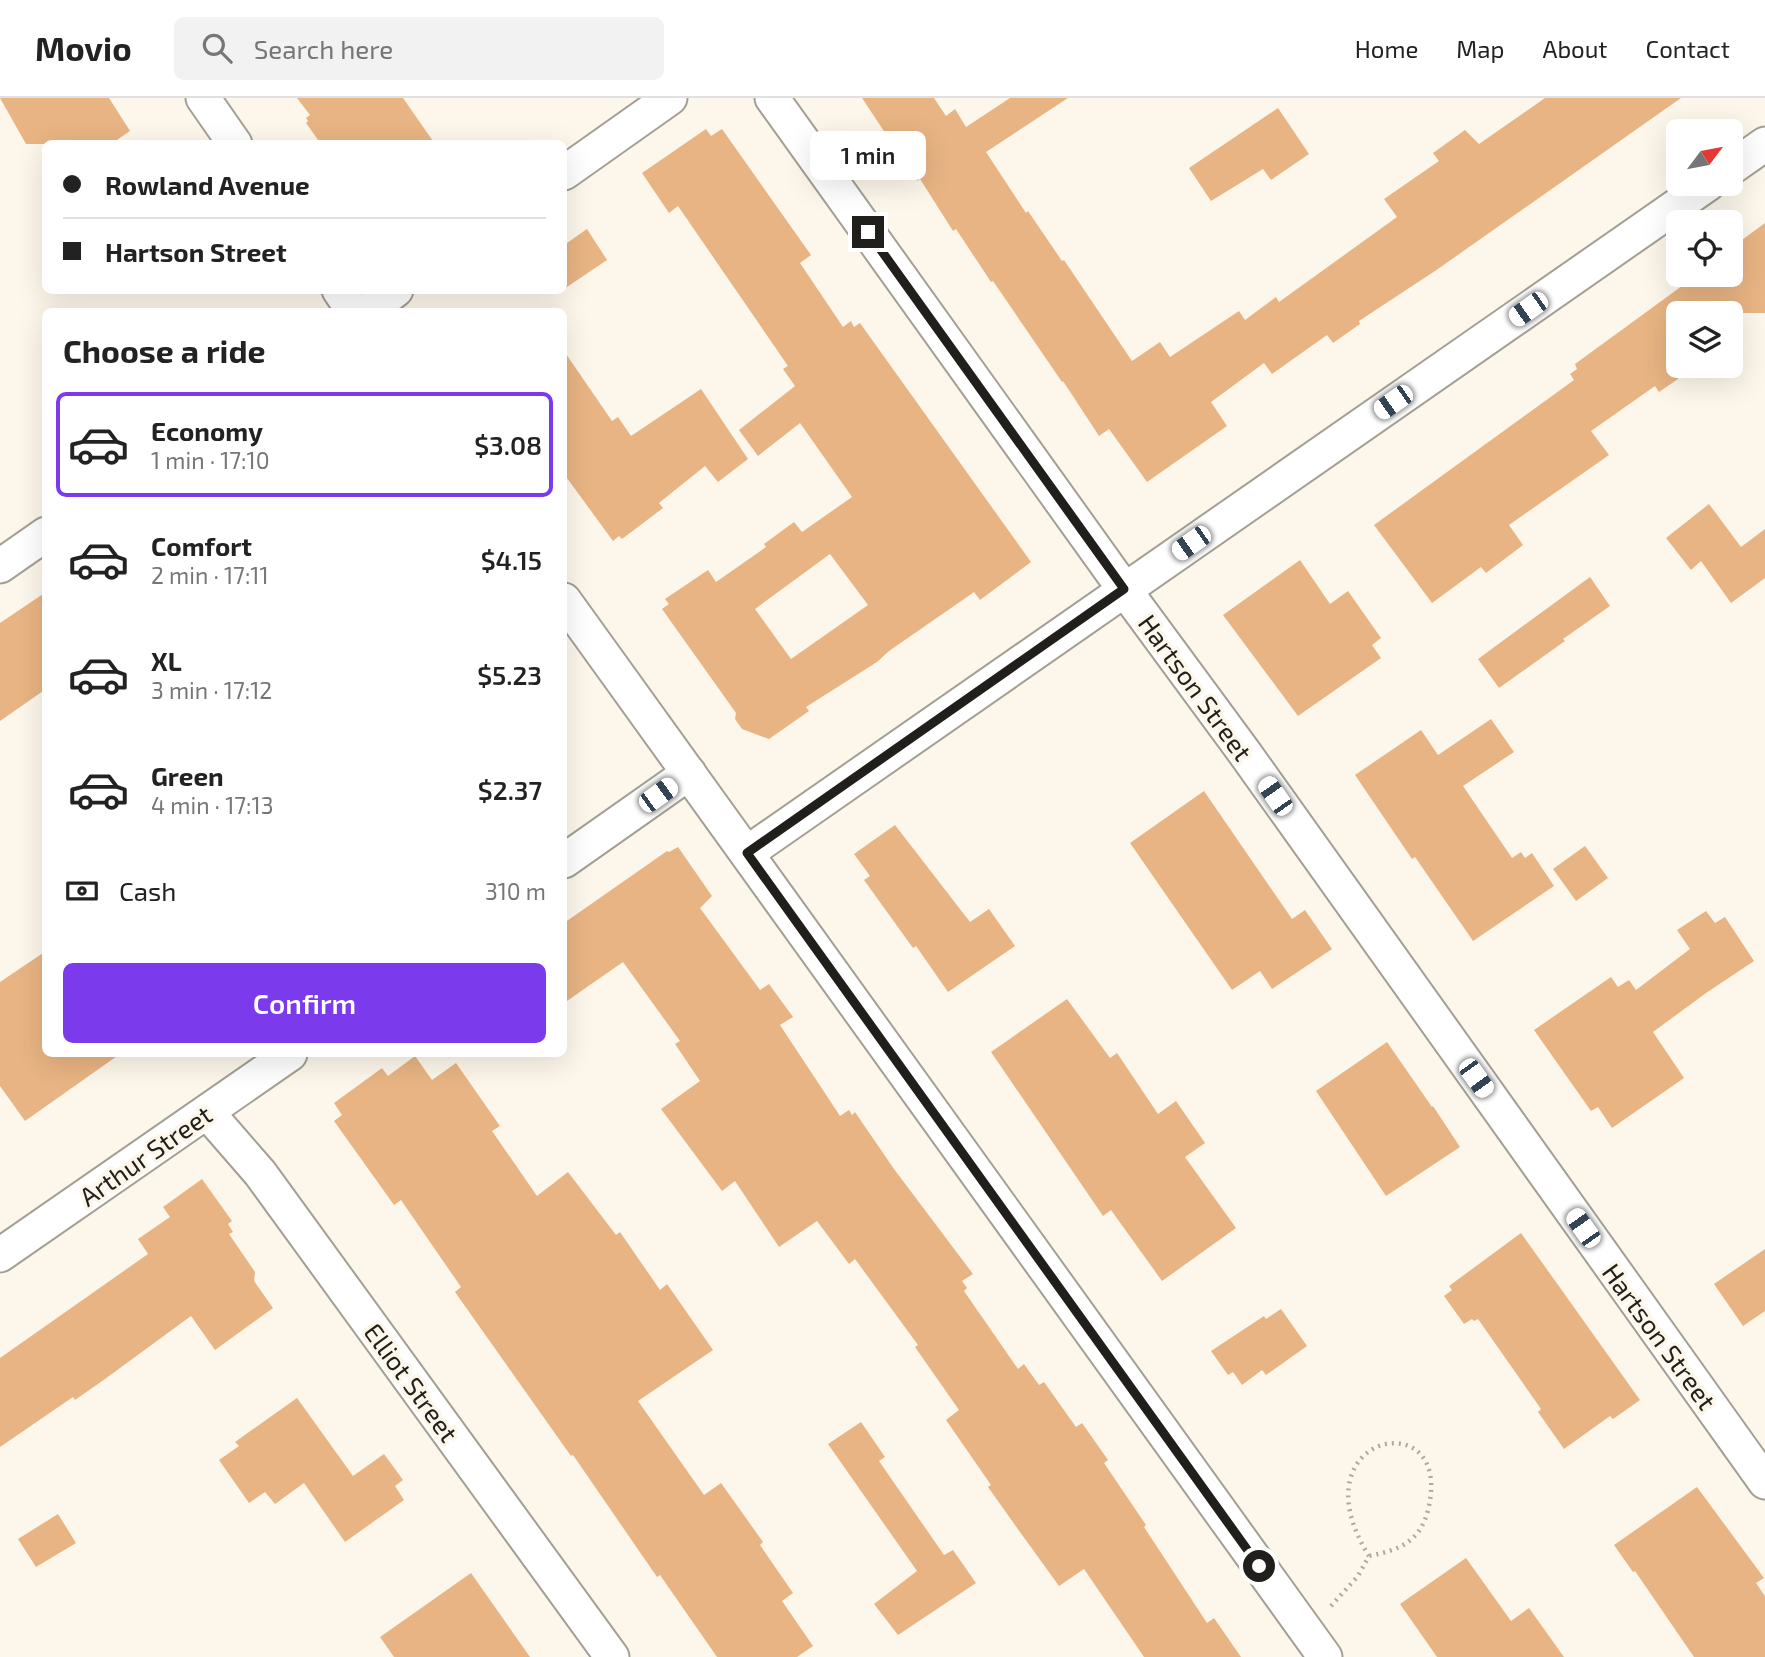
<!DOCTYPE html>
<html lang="en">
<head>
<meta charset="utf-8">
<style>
  body { margin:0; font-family:"Exo 2",sans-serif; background:#f2f2f2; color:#222; height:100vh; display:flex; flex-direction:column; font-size:26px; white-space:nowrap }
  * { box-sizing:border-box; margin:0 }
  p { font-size:23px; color:#767676 }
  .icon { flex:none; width:38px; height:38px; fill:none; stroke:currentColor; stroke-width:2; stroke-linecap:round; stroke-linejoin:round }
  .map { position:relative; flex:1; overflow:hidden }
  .side { position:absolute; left:42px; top:210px; width:525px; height:749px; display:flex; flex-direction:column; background:#fff; border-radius:10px; box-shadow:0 7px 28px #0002 }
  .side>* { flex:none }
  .guide { position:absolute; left:42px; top:42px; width:525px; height:154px; border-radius:10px; box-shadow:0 7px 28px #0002; display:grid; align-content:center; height:154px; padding:0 21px; background:#fff }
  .needle { width:46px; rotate:58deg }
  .buttons { position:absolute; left:1666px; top:21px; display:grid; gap:14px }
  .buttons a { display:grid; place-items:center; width:77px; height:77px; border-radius:10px; background:#fff; box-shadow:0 7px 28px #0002; font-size:35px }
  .end { position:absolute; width:32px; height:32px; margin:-16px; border:9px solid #211f1b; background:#fff; box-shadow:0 0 0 4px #fff }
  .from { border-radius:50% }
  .bubble { position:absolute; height:49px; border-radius:10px; background:#fff; box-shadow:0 7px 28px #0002; font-size:23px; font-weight:600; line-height:49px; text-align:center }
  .car { position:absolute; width:21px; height:42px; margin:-21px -10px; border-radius:9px; box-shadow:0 0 5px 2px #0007; background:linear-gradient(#fff 24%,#345 0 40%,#fff 0 76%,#345 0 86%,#fff 0) }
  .guide b { display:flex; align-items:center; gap:24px; height:66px; font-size:26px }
  .guide b+b { border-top:2px solid #e0e0e0 }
  .guide i { width:18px; height:18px; background:#222 }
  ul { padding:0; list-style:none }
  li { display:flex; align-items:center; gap:21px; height:105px; margin:0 14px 10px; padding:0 7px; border:4px solid transparent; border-radius:10px }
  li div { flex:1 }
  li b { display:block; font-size:26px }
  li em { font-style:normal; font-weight:600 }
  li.on { border-color:#7c3aed }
  li>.icon { width:63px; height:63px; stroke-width:1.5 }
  h2 { padding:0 21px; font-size:32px; line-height:84px }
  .pay { display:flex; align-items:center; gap:18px; height:77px; padding:0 21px; font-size:26px }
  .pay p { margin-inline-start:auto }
  .cta { display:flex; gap:14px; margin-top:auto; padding:14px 21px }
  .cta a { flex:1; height:80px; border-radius:10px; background:#7c3aed; color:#fff; font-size:28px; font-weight:600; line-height:80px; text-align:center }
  header { display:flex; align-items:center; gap:42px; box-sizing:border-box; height:98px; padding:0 35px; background:#fff; border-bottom:2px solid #e0e0e0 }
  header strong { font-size:33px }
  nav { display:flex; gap:38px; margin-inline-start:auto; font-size:24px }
  .search { width:490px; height:63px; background:#f2f2f2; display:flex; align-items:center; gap:18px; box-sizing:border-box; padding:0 24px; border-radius:10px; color:#767676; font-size:26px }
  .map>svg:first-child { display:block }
</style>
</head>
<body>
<header>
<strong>Movio</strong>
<div class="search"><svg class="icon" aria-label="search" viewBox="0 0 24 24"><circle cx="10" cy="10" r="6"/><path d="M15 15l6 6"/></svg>Search here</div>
<nav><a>Home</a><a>Map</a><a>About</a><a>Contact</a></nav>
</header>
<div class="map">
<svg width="1765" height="1559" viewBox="0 0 1765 1559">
  <rect width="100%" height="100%" fill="#fdf7eb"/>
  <!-- building -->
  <g fill="#e8b483" fill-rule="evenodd">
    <polygon points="0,0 109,0 130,33 111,46 26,46"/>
    <polygon points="297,0 403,0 435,46 321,46 306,25 308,23 306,20 310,17"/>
    <polygon points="862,0 934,0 946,18 955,11 966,29 1010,0 1068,0 986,54 1026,115 1028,113 1062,163 1064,162 1132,263 1160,244 1170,259 1239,213 1245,222 1276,199 1279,204 1397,119 1384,101 1439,63 1433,55 1465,32 1479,46 1545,0 1681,0 1435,173 1359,223 1360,226 1333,245 1327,237 1272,276 1264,265 1211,304 1227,328 1147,384 1109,331 1099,338 1063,283 1062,284 993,183 991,184 956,131 953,133 920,81 917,83"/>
    <polygon points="1278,10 1309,56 1271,82 1263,71 1211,103 1189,70"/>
    <path d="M706,31L711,38L722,31L811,157L800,165L843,229L851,223L854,229L860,225L1031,464L980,502L974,494L967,499L889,553L877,564L806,609L809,613L769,641L742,631L735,621L736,615L662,511L669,506L665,501L708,472L716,484L766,449L764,446L794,424L802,434L852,399L800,325L758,358L739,332L795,288L783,271L788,268L678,108L669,115L642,75ZM830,456L868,507L791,561L755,511Z"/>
    <polygon points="1765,125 1765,215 1678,215 1678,281 1659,294 1655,288 1591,333 1609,357 1509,427 1523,447 1486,475 1481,469 1432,505 1374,427 1574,282 1570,276 1577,271 1575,266 1697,177 1731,177 1731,150"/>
    <polygon points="587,131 607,162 564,191 564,147"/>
    <polygon points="564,253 612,323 618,319 631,338 701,291 748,361 718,384 705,368 659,405 663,410 622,441 619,438 613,443 564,376"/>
    <polygon points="1709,406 1741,449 1765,431 1765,480 1731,505 1701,463 1691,472 1666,440"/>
    <polygon points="1300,462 1330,506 1348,493 1381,540 1372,547 1381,560 1298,618 1223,517"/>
    <polygon points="1590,479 1610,508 1563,541 1565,543 1499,590 1478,561"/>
    <polygon points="46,494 46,591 0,623 0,525"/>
    <polygon points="1491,621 1514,654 1463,688 1512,760 1521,754 1525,760 1532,755 1554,788 1473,843 1415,759 1412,761 1355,677 1421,632 1438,657"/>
    <polygon points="1204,693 1292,821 1305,812 1332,851 1272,891 1260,873 1232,892 1130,745"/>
    <polygon points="895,727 970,824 989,811 1015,848 948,894 916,848 913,850 864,782 870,778 854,756"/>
    <polygon points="1585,748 1608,780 1576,803 1553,771"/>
    <polygon points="678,749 712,798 700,810 760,892 769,886 793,919 780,927 840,1018 849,1012 852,1017 855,1014 894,1071 973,1176 962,1183 967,1190 964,1193 1018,1271 1024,1266 1039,1287 1044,1284 1076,1329 1082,1325 1108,1362 1104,1365 1146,1427 1144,1429 1207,1525 1214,1520 1241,1559 1144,1559 1084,1471 1059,1488 1015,1427 988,1389 991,1387 946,1322 959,1312 915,1249 918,1247 855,1161 849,1166 817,1123 779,1149 735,1083 722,1093 661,1011 700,983 675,946 680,943 623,864 564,905 564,825 667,753 669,754"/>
    <polygon points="1706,813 1715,825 1725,819 1754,863 1706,895 1653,934 1684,980 1612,1030 1598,1009 1591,1013 1534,932 1611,879 1618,889 1629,882 1636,892 1690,851 1677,832"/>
    <polygon points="46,853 46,956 120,956 25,1023 0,988 0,884"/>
    <polygon points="1067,901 1110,960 1117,955 1158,1016 1176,1003 1205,1045 1185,1059 1236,1130 1162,1183 1111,1112 1103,1118 991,954"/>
    <polygon points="1387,944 1432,1009 1433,1008 1460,1049 1386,1098 1316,993"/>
    <polygon points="415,958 432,982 456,965 500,1028 492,1033 537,1098 568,1074 616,1137 620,1134 660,1192 667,1186 713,1252 638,1303 704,1397 721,1385 763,1444 760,1447 793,1495 782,1503 813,1548 797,1559 717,1559 660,1477 657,1479 573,1357 571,1358 455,1194 461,1189 401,1102 394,1107 334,1023 342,1017 334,1005 382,970 388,978"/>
    <polygon points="202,1081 232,1123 228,1126 233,1134 229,1136 255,1174 254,1183 273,1210 215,1252 191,1218 105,1281 75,1302 73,1299 0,1349 0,1260 148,1156 138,1141 170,1119 163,1109"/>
    <polygon points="1521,1135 1640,1302 1613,1321 1610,1318 1564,1351 1538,1314 1541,1311 1478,1221 1474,1223 1472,1221 1464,1226 1444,1198 1452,1192 1449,1188"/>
    <polygon points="1765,1151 1765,1213 1743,1228 1714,1186"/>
    <polygon points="1281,1211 1307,1248 1266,1277 1262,1272 1242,1287 1233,1274 1228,1277 1211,1253 1264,1218 1266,1221"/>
    <polygon points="297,1300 353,1378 384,1356 403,1382 395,1388 404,1402 345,1444 304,1385 275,1406 265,1394 249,1405 219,1362 239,1348 235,1344"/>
    <polygon points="861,1324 885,1359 879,1363 944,1457 953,1452 976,1485 898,1537 874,1506 917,1473 828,1346"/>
    <polygon points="1697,1389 1764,1480 1756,1485 1765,1498 1765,1559 1694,1559 1635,1473 1633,1474 1614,1447"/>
    <polygon points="58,1416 76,1445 36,1469 18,1441"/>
    <polygon points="1466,1460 1511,1523 1529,1510 1564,1559 1437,1559 1400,1506"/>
    <polygon points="471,1475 530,1559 394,1559 380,1539"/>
  </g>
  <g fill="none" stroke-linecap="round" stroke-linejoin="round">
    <!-- minor casing -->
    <g stroke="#a49f94" stroke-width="37">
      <g id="minor">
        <polyline points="203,0 235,46"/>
        <polyline points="772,0 1124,491 1244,654 1765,1384"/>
        <polyline points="1731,70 1765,46"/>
        <polyline points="564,75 670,0"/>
        <polyline points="339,192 354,214"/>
        <polyline points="366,214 396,192"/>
        <polyline points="0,468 46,436"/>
        <polyline points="564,502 1325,1559"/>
        <polyline points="747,755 1708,86"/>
        <polyline points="564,763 689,675"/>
        <polyline points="207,1014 260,1075 612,1559"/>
        <polyline points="0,1157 290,956"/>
      </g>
    </g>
    <!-- path -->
    <path stroke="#afaaa1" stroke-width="4.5" stroke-dasharray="2 5" stroke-linecap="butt" d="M1331,1508L1358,1478L1369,1458C1292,1335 1456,1302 1428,1412C1420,1444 1399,1452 1369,1458"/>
    <!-- minor -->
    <use href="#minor" stroke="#fff" stroke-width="33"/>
  </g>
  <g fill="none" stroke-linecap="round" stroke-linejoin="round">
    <!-- route -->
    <polyline stroke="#211f1b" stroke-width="9" points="868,134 1124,491 747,755 1259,1468"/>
  </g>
  <g text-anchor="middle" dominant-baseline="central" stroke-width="7" stroke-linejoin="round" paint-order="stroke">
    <!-- street labels -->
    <g font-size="26" fill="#211f1b" stroke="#fdf7eb">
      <text transform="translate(1196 589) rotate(54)">Hartson Street</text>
      <text transform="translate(145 1057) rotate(-35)">Arthur Street</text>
      <text transform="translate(1660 1238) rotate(54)">Hartson Street</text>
      <text transform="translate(412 1284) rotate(54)">Elliot Street</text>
    </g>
  </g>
</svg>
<div class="buttons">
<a><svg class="needle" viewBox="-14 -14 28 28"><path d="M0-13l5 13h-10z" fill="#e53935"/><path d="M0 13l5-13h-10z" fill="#767676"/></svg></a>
<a><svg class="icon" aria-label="locate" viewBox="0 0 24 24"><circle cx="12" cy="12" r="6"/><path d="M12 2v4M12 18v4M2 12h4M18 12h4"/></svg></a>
<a><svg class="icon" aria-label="layers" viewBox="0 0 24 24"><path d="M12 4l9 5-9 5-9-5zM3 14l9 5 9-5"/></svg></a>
</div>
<i class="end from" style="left:1259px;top:1468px"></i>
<i class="end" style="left:868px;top:134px"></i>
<div class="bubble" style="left:810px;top:33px;width:116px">1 min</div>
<i class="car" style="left:1528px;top:211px;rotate:235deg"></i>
<i class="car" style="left:1393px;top:304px;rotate:235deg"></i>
<i class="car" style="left:1191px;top:445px;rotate:235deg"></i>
<i class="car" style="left:658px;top:697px;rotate:54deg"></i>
<i class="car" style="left:1275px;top:698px;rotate:325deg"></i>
<i class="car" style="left:1476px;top:980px;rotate:144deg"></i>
<i class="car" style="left:1583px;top:1130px;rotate:325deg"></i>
<div class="guide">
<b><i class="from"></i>Rowland Avenue</b>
<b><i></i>Hartson Street</b>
</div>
<section class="side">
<h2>Choose a ride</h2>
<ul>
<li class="on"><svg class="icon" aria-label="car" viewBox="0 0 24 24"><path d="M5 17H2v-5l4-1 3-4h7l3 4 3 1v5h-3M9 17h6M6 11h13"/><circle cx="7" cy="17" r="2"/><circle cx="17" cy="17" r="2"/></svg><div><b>Economy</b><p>1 min · 17:10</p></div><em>$3.08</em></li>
<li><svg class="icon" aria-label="car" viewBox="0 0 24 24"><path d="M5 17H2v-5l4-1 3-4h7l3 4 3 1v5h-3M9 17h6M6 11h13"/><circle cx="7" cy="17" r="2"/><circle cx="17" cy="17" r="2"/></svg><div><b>Comfort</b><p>2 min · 17:11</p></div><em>$4.15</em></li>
<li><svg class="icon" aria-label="car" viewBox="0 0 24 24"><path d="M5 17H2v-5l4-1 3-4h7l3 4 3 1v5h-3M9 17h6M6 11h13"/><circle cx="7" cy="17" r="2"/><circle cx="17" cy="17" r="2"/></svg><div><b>XL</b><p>3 min · 17:12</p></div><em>$5.23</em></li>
<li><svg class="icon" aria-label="car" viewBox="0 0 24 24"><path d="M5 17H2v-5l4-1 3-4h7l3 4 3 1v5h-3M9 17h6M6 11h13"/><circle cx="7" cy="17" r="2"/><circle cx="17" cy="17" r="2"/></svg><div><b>Green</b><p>4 min · 17:13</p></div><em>$2.37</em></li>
</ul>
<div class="pay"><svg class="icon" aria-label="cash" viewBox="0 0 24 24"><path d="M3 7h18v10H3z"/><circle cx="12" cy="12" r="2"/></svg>Cash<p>310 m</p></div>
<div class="cta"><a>Confirm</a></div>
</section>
</div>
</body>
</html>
